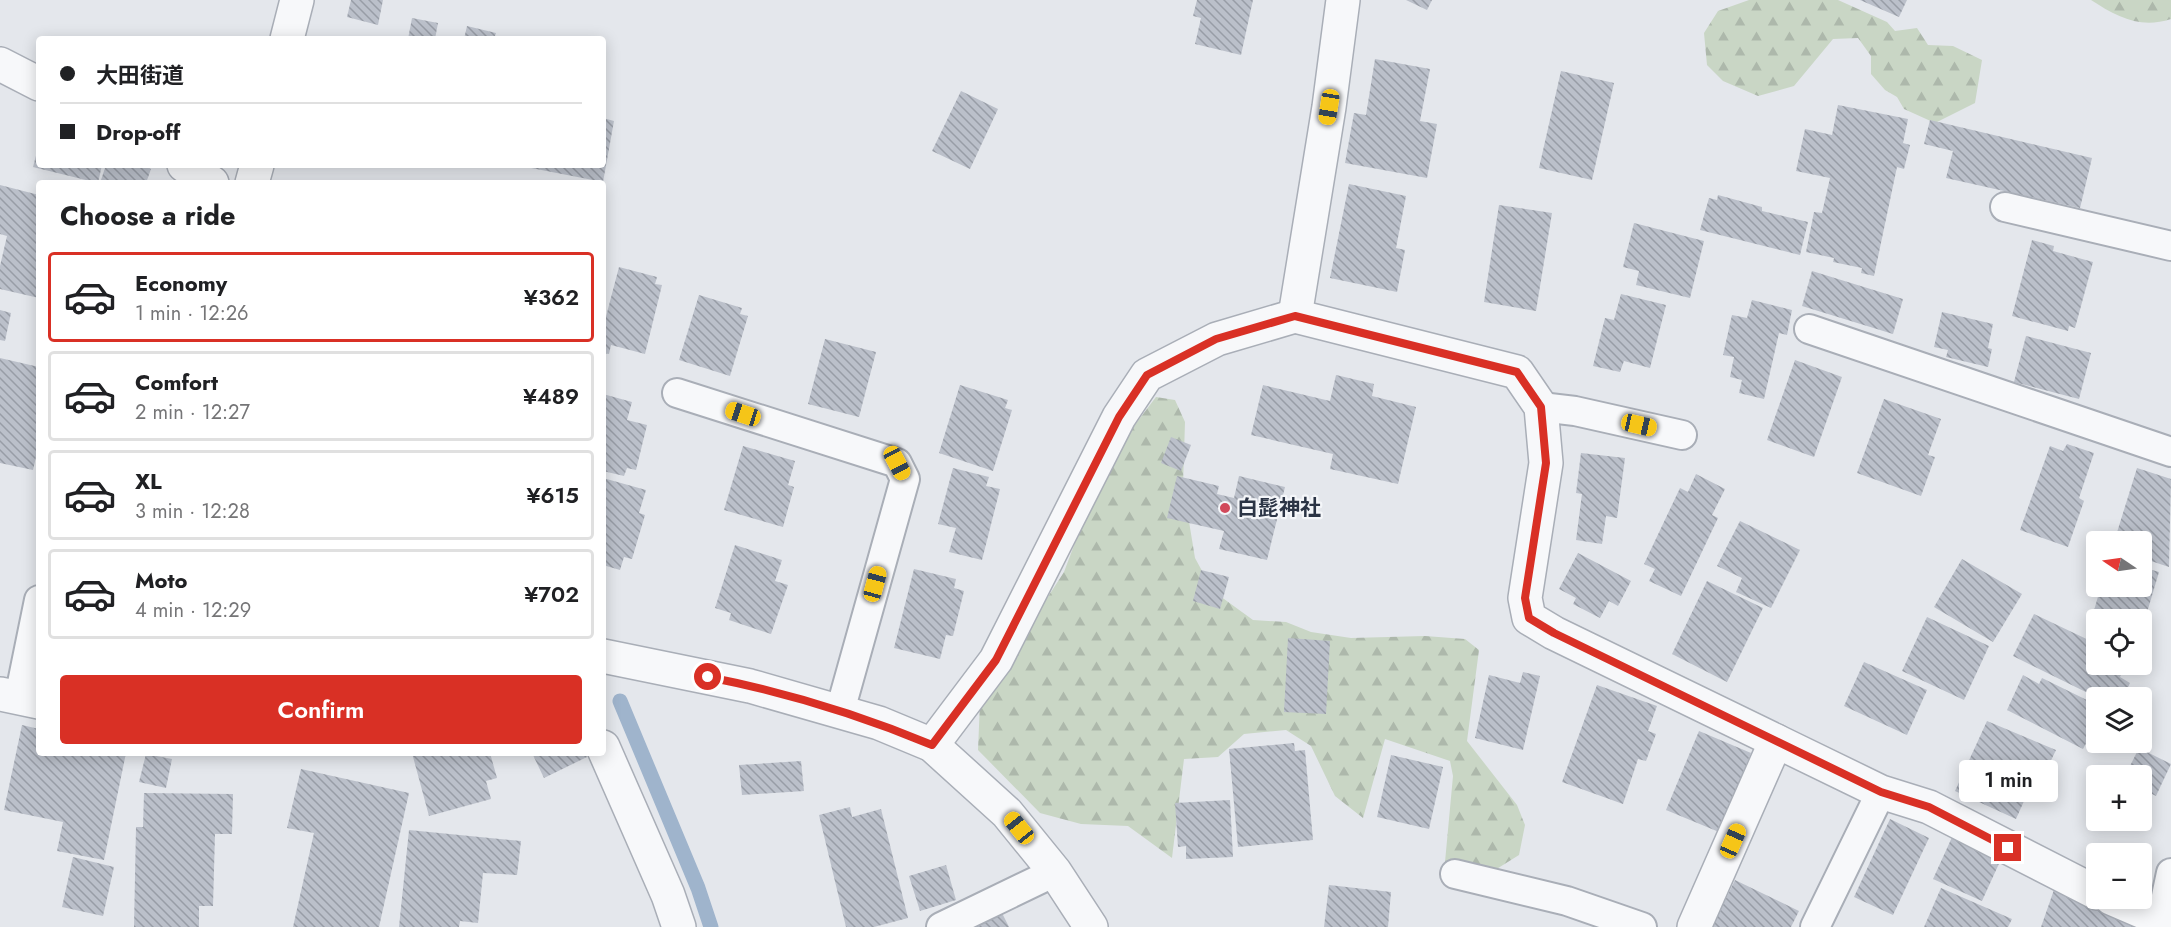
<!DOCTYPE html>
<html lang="en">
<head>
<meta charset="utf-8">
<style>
  body { margin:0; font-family:Jost,"Noto Sans JP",sans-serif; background:#f6f6f6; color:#202124; height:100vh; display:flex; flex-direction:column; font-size:22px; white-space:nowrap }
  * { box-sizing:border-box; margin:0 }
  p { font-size:20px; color:#757577 }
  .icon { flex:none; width:33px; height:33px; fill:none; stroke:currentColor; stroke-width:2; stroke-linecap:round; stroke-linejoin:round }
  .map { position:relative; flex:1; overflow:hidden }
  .sheet { position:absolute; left:36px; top:180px; width:570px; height:576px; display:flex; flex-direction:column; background:#fff; border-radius:6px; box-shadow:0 3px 15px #0003 }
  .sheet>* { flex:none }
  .top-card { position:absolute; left:36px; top:36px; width:570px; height:132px; border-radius:6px; box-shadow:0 3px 15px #0003; display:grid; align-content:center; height:132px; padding:0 24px; background:#fff }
  .needle { width:39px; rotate:283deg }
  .tools { position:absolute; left:2086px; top:531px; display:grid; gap:12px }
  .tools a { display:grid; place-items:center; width:66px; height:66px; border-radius:6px; background:#fff; box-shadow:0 3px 15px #0003; font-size:30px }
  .end { position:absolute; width:27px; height:27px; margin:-14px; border:8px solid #d93025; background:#fff; box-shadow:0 0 0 3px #fff }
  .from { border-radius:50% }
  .bubble { position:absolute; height:42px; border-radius:6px; background:#fff; box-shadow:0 3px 15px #0003; font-size:20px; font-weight:600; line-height:42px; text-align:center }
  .car { position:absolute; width:18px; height:36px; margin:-18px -9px; border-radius:8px; box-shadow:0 0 4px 2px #0007; background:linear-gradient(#f5c518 24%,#345 0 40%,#f5c518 0 76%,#345 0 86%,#f5c518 0) }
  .top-card b { display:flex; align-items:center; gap:21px; height:57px; font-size:22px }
  .top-card b+b { border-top:2px solid #e0e0e0 }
  .top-card i { width:15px; height:15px; background:#202124 }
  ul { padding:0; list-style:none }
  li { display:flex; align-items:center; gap:18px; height:90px; margin:0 12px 9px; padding:0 12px; border:3px solid #e0e0e0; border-radius:6px }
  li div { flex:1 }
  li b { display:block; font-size:22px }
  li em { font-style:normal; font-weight:600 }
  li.active { border-color:#d93025 }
  li>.icon { width:54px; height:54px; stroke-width:1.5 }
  h2 { padding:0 24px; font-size:27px; line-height:72px }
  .primary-button { display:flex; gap:12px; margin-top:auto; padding:12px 24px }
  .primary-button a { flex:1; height:69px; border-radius:6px; background:#d93025; color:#fff; font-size:24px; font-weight:600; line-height:69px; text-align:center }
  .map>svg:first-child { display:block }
</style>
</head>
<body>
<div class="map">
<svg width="2171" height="927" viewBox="0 0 2171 927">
  <defs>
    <pattern id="forest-firs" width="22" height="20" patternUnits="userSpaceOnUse" patternTransform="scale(1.5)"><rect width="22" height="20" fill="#c9d6c5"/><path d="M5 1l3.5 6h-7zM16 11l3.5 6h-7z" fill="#adb8ab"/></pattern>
    <pattern id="building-back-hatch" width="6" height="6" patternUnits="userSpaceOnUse" patternTransform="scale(1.5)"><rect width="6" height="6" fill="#bbc0ca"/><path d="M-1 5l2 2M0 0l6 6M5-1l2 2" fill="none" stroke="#989da6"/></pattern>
  </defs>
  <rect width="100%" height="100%" fill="#e4e7ec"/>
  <!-- forest -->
  <g fill="url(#forest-firs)">
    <polygon points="1749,0 1838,0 1887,22 1895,31 1917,28 1928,45 1953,46 1982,60 1975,103 1935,123 1904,109 1897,97 1885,90 1871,74 1871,56 1858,38 1833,39 1794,86 1758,96 1723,81 1707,65 1704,33 1718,11"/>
    <path d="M2091,0H2171V19C2140,29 2117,17 2091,0Z"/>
    <polygon points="1156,397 1175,400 1185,422 1183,485 1195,558 1213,591 1253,620 1286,622 1311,632 1351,638 1425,636 1465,639 1479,650 1467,741 1517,805 1525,825 1519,855 1471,885 1445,862 1453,776 1450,761 1385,739 1363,818 1335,796 1311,746 1286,730 1244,734 1218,757 1184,759 1172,858 1128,826 1081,824 1040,813 978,750 980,702 1064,572 1090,503 1124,439"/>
  </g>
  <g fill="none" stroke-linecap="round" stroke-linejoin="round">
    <!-- stream -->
    <polyline stroke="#9fb4cc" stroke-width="15" points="620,701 698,888 711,927"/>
  </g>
  <!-- building -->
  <g fill="url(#building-back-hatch)">
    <polygon points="351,0 383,0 378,25 347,17"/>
    <polygon points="1197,0 1253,0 1241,55 1195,44 1201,18 1193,16"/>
    <polygon points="1406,0 1432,0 1427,10"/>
    <polygon points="1860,0 1907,0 1899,17"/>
    <polygon points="412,18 438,23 435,39 408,39"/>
    <polygon points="467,26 496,33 494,39 464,39"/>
    <polygon points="1375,59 1430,69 1420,121 1437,124 1427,178 1345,163 1354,113 1366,115"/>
    <polygon points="1561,71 1614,83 1592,180 1539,168"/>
    <polygon points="961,91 998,109 970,169 932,151"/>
    <polygon points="1838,105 1908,119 1903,143 1910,145 1904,169 1897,167 1874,276 1861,273 1862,268 1833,262 1834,258 1806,252 1814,212 1822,213 1830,178 1796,171 1805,129 1832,135"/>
    <polygon points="603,118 614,121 603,182 521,166 603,165"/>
    <polygon points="1930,120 2092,158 2080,208 1946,178 1953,151 1924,144"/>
    <polygon points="38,148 39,165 102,165 98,183 33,167"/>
    <polygon points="106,165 141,165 151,169 146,183 100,183"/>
    <polygon points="1349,184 1406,196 1396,248 1405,250 1397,292 1330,278"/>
    <polygon points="0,185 39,195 39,298 0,289 0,266 7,236 0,234"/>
    <polygon points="1718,195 1762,207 1762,211 1808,222 1800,255 1700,230 1709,198 1717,200"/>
    <polygon points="1499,205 1552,213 1536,311 1484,302"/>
    <polygon points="1634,223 1704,241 1690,298 1636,285 1639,271 1623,267"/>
    <polygon points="2032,240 2054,246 2053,251 2093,262 2075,328 2069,326 2068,331 2012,316"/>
    <polygon points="619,267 657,277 655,284 662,285 645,354 611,345 609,354 603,353 603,328"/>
    <polygon points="1812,271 1903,299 1893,334 1802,306"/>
    <polygon points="1621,294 1666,305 1650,368 1624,361 1620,372 1593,366 1605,318 1614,320"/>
    <polygon points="699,295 742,308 740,314 748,316 730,376 679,360"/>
    <polygon points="1752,300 1792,310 1787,335 1779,333 1764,399 1739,393 1742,380 1730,377 1734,357 1723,355 1732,315 1747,318"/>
    <polygon points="0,310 11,313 5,341 0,340"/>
    <polygon points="1942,312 1993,324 1988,348 1992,349 1988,367 1946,357 1948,350 1934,347"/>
    <polygon points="2026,336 2091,353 2079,399 2014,382"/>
    <polygon points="825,339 876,352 859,417 808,404"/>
    <polygon points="0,358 39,367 39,444 33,470 0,463"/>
    <polygon points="1795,360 1842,377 1814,457 1767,440"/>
    <polygon points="1336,375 1374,384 1372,396 1416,407 1398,484 1330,469 1333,454 1251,435 1263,385 1330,401"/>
    <polygon points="960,385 1008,400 1005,408 1012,410 993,471 939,453"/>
    <polygon points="603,394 632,402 627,420 647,425 636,470 627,468 624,476 603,471"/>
    <polygon points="1884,399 1941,419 1928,455 1935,457 1921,496 1857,473"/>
    <polygon points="1171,437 1191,445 1181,471 1161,463"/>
    <polygon points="2067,444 2094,453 2079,498 2084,501 2068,547 2020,530 2050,446 2063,451"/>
    <polygon points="743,446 795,461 788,485 794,487 783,527 724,510"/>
    <polygon points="1581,453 1625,458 1617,518 1606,516 1602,544 1576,540 1582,494 1576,493"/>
    <polygon points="953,468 989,477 986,486 1000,489 982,560 949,552 956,528 938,524"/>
    <polygon points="2137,468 2171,479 2169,567 2142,558 2142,542 2114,542"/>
    <polygon points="1696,474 1725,489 1712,515 1718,518 1681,596 1649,581 1655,569 1644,564 1680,488 1688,492"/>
    <polygon points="1177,476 1219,486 1217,494 1234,498 1239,476 1285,487 1267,560 1219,549 1224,531 1167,518"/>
    <polygon points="603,478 646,490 639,513 645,515 632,559 624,557 620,570 603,565"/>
    <polygon points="1740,521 1800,550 1771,608 1736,592 1742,578 1717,566"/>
    <polygon points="735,545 782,560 775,581 788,585 771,634 729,620 731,613 715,608"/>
    <polygon points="1578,553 1631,581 1618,606 1609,601 1600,618 1573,604 1576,598 1559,589"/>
    <polygon points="1962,559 2022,594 1993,642 1934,607"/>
    <polygon points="2142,567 2159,572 2143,626 2142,620 2097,620 2097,623 2091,621 2101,586 2142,586"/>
    <polygon points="914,569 956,579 954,588 964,591 953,636 946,635 940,659 894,648"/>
    <polygon points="1201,570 1229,577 1220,609 1193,601"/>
    <polygon points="1707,581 1763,608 1727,682 1672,654"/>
    <polygon points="2034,614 2097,644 2097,664 2126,664 2120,677 2130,683 2123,698 2098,698 2013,656"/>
    <polygon points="1927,617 1989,646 1964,700 1902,671"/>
    <polygon points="1288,638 1330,641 1326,714 1284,712"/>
    <polygon points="1864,662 1927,690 1907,735 1844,706"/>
    <polygon points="1523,672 1540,676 1523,750 1475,738 1489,675 1520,683"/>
    <polygon points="2023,675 2039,684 2042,678 2095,704 2089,716 2097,719 2097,723 2083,749 2007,710"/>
    <polygon points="1597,685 1657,706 1648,731 1656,734 1646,761 1638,759 1623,804 1562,782"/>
    <polygon points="1987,721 2056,750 2044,775 2037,772 2016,819 1955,791"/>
    <polygon points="22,725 39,729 39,753 126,753 104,860 57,851 63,822 4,810"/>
    <polygon points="1699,731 1751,753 1719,832 1666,810"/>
    <polygon points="1294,743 1295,751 1305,750 1313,840 1238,847 1229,749"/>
    <polygon points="2139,748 2171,764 2156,796 2142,789 2142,776 2125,776"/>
    <polygon points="412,753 490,753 497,778 486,781 491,799 429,816"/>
    <polygon points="532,753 585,753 587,757 544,778"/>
    <polygon points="146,754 172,759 166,788 139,782"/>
    <polygon points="1391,755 1443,767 1429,829 1377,817"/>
    <polygon points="801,761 804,791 742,795 739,765"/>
    <polygon points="301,769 409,793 379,927 293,927 314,833 287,828"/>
    <polygon points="144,793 233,794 232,834 215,834 213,906 199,906 199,927 134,927 136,827 143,827"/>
    <polygon points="1230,800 1233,857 1186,859 1186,846 1178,847 1175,803"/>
    <polygon points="850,807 852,817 881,809 908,918 874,927 846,927 819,815"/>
    <polygon points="1890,819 1929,838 1893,915 1854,897"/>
    <polygon points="409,830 521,841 517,875 483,873 478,923 460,921 459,927 399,927"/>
    <polygon points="1953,835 2002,857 1982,901 1933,879"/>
    <polygon points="73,857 114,867 103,916 62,907"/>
    <polygon points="946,865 956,900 920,911 909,876"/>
    <polygon points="1735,880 1799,911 1791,927 1712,927"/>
    <polygon points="2056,884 2155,927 2041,927"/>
    <polygon points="1329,885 1391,892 1388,927 1324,927"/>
    <polygon points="1941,888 2012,919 2008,927 1924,927"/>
    <polygon points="1002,913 1009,927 972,927"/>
  </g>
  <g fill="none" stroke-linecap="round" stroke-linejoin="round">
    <!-- service casing -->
    <g stroke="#a9aeb7" stroke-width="32">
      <g id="service">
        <polyline points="2005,207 2171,246"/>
        <polyline points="1809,329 2171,452"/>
        <polyline points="677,393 897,463 905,479 840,711"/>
        <polyline points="1541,407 1575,411 1682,435"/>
        <polyline points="19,698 39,600"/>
        <polyline points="1455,874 1567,901 1642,927"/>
        <polyline points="2161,920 2171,873"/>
        <polyline points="941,927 1055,872"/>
        <polyline points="1815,927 1881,792"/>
      </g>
    </g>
    <!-- minor casing -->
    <g stroke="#a9aeb7" stroke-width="36">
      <g id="minor">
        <polyline points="1343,0 1329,107 1295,316 1517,372 1541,407 1546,463 1525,598 1529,618 1554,633 1881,792 1929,807 2097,893"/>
        <polyline points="0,694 39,702"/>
        <polyline points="932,745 996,660 1119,417 1147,375 1217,339 1295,316"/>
        <polyline points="603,747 668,895 679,927"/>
        <polyline points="2111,898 2171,924"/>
        <polyline points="1694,927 1776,741"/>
      </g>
    </g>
    <!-- tertiary casing -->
    <g stroke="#a9aeb7" stroke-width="36">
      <g id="tertiary">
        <polyline points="287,39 297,0"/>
        <polyline points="0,64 39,84"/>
        <polyline points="184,165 212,183"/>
        <polyline points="252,183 257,165"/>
        <polyline points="603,656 750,686 879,723 932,745 1007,813 1055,872 1091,927"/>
      </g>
    </g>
    <!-- service -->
    <use href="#service" stroke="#f7f8fa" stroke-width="28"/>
    <!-- minor -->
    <use href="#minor" stroke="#f7f8fa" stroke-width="33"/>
    <!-- tertiary -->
    <use href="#tertiary" stroke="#f7f8fa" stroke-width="33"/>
  </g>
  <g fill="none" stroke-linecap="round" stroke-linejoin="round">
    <!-- route -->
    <path stroke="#d93025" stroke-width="8" d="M708,677C785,692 860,715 932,745L996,660L1119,417L1147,375L1216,339L1295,316L1517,372L1541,407L1546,463L1525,598L1529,618L1554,633L1881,792L1929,807L2008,848"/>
  </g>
  <!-- markers -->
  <circle fill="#d1495b" stroke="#f4f6f9" stroke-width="2" cx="1225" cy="508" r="6"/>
  <g text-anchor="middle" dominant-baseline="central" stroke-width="4.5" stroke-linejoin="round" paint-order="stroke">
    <!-- poi labels -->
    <g font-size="21" font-weight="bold" fill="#2b3445" stroke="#f4f6f9" text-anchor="start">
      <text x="1237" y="508">白髭神社</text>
    </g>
  </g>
</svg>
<div class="tools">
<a><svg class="needle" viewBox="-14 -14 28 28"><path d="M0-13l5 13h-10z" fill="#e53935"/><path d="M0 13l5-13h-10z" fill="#757577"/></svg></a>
<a><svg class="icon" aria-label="locate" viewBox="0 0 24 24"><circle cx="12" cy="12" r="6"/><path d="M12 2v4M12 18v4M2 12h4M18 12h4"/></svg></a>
<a><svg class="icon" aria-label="layers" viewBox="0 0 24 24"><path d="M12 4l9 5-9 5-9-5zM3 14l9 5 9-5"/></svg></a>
<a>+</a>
<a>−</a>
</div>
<i class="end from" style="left:708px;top:677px"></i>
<i class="end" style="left:2008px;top:848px"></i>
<div class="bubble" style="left:1959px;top:760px;width:99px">1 min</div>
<i class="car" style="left:1329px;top:107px;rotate:189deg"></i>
<i class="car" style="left:743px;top:414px;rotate:288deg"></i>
<i class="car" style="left:1639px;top:425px;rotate:103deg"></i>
<i class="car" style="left:897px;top:463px;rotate:152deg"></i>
<i class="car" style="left:875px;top:584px;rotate:15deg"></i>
<i class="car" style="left:1019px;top:828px;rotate:321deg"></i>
<i class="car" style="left:1733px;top:841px;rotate:24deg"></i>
<div class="top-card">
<b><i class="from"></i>大田街道</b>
<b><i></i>Drop-off</b>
</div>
<section class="sheet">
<h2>Choose a ride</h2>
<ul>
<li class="active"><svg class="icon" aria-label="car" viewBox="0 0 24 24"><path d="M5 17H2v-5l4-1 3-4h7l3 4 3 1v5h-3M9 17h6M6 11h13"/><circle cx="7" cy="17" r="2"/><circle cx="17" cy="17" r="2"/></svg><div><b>Economy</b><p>1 min · 12:26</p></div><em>¥362</em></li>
<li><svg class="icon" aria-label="car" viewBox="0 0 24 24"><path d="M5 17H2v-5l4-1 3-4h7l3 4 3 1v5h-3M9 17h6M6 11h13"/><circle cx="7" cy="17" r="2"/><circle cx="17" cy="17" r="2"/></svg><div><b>Comfort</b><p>2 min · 12:27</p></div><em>¥489</em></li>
<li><svg class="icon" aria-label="car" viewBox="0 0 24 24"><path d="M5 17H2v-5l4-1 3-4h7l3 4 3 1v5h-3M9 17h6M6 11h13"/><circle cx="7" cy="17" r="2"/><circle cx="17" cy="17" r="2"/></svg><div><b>XL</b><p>3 min · 12:28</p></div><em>¥615</em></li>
<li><svg class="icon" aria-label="car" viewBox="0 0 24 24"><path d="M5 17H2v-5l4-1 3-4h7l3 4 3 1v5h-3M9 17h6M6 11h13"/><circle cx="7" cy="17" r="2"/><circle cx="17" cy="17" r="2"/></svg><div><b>Moto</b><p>4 min · 12:29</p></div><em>¥702</em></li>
</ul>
<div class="primary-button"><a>Confirm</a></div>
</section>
</div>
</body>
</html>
